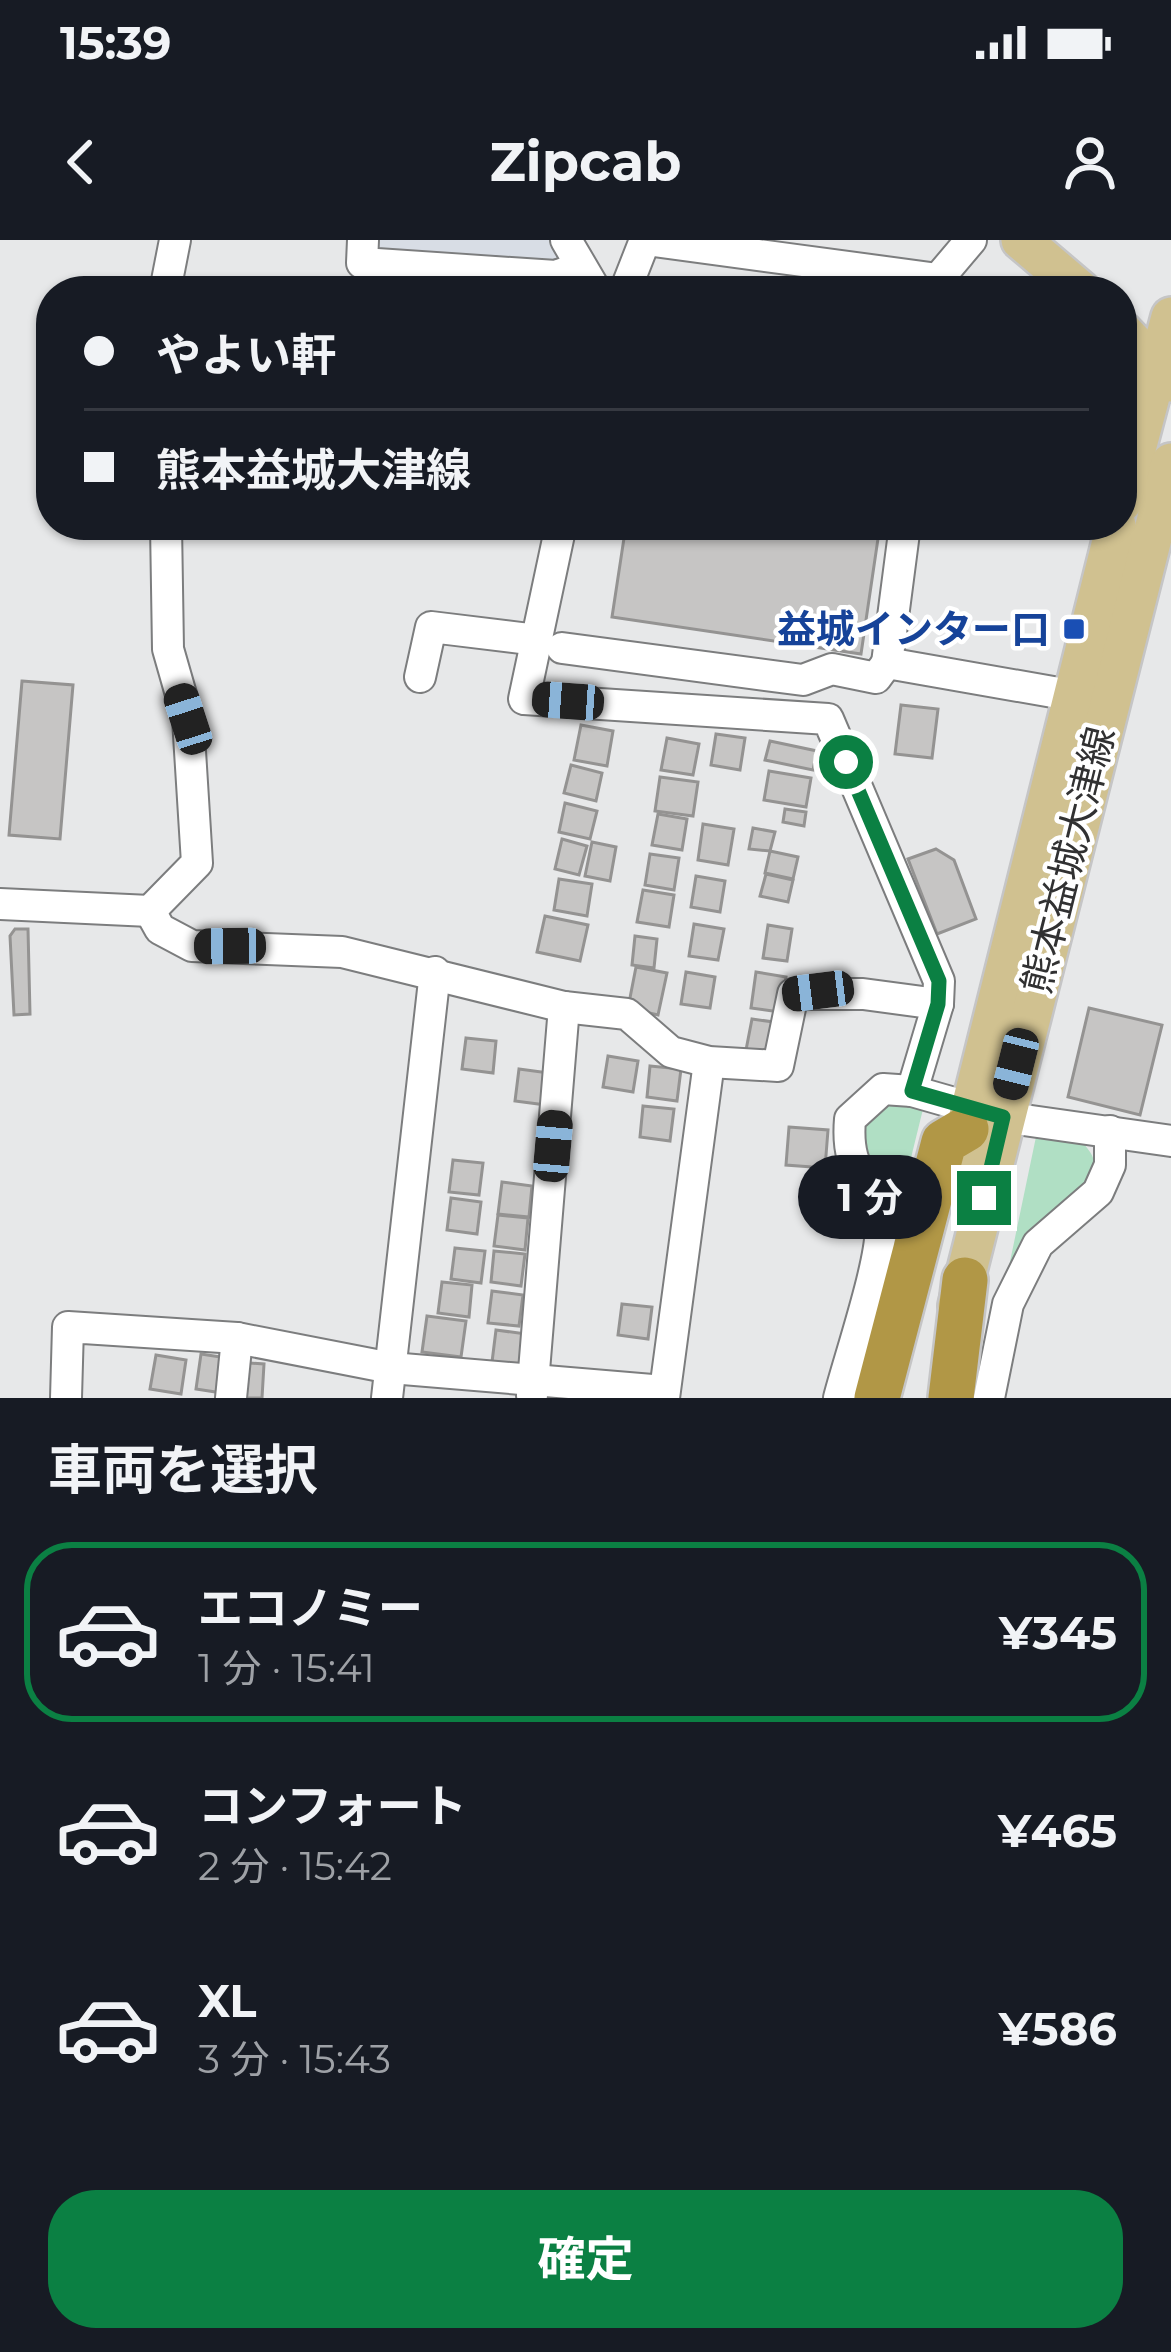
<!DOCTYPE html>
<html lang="ja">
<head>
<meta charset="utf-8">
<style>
  body { margin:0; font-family:Montserrat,"Noto Sans JP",sans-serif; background:#242831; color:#f1f3f6; height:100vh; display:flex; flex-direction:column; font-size:45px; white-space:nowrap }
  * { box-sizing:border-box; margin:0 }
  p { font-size:39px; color:#9ea1a6 }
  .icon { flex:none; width:66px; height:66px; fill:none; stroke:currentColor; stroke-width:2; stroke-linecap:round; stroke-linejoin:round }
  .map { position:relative; height:1158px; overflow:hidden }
  .side { display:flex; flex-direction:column; background:#171b24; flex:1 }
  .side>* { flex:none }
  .hud { position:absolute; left:36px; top:36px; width:1101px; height:264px; border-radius:48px; box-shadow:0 3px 9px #0004; display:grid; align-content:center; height:264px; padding:0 48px; background:#171b24 }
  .end { position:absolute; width:54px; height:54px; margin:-27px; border:15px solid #0b8043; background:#fff; box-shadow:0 0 0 6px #fff }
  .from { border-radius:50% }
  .bubble { position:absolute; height:84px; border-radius:42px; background:#171b24; box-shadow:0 3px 9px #0004; font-size:39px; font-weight:700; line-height:84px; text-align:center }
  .car { position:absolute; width:36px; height:72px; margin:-36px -18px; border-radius:15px; box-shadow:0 0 9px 3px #0007; background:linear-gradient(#222 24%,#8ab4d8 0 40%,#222 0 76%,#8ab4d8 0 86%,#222 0) }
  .hud b { display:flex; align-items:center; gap:42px; height:114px; font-size:45px }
  .hud b+b { border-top:3px solid #363941 }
  .hud i { width:30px; height:30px; background:#f1f3f6 }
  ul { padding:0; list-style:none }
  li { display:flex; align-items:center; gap:36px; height:180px; margin:0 24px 18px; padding:0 24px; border:6px solid transparent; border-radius:48px }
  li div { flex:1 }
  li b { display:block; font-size:45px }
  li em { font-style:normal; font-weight:700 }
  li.active { border-color:#0b8043 }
  li>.icon { width:108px; height:108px; stroke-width:1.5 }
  h2 { padding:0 48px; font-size:54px; line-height:144px }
  .action { display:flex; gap:24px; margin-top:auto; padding:24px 48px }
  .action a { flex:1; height:138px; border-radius:48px; background:#0b8043; color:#fff; font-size:48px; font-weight:700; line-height:138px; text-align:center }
  .status { display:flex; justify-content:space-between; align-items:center; height:84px; padding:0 60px; background:#171b24; direction:ltr }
  .status svg { height:33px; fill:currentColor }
  header { display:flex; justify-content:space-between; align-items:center; height:156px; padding:0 48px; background:#171b24; font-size:54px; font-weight:700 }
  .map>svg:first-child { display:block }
</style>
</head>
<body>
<div class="status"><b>15:39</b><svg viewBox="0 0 49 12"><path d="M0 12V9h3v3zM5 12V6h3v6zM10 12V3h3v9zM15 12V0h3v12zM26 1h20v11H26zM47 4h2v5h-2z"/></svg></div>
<header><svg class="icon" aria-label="back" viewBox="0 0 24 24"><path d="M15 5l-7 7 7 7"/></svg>Zipcab<svg class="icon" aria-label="person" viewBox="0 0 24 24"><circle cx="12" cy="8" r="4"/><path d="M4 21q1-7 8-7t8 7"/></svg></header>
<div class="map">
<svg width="1171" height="1158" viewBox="0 0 1171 1158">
  <rect width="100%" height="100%" fill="#e7e8e9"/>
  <!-- built -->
  <polygon fill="#d8dde5" points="366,0 560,0 561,23 376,19"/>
  <!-- green -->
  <g fill="#b0dfc4">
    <path d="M885,864L924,865L895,983C894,931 830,907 885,864Z"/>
    <path d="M1037,892L1081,897C1084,907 1093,912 1094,922C1096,968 1020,986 1007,1036Z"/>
  </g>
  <!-- building -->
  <g fill="#c6c5c4" stroke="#949392" stroke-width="3">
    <polygon points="661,44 710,51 660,51"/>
    <polygon points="626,285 880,285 861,414 612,377"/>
    <polygon points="22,441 73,445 60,599 9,595"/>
    <polygon points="901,465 938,469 932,518 895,514"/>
    <polygon points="581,485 613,491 607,526 574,520"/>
    <polygon points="716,494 745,498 740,530 711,525"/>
    <polygon points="667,498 699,504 693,535 661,530"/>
    <polygon points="770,501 817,511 813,530 765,520"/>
    <polygon points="571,525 602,533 596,561 564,553"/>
    <polygon points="769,531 811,538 806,567 764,560"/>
    <polygon points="660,537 698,542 693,576 655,571"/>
    <polygon points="565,563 597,571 590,599 559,592"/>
    <polygon points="785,569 806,572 804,586 783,582"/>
    <polygon points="658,574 687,579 682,610 652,605"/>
    <polygon points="703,584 734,589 728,625 698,620"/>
    <polygon points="753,588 775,592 770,611 749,609"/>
    <polygon points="562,599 587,606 579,635 555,629"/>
    <polygon points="592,602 616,607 610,641 585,636"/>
    <polygon points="936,609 954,620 976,679 937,694 908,619"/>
    <polygon points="770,611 798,617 793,639 765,633"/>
    <polygon points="650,614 679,618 674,650 645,645"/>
    <polygon points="766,634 793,640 788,662 760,656"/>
    <polygon points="696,636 725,641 720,672 691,667"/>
    <polygon points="559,639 592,644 587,676 554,670"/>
    <polygon points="643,650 674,655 669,687 637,682"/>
    <polygon points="545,676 588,685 580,721 537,712"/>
    <polygon points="694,684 724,689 718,720 689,716"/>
    <polygon points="768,685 792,689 787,721 763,718"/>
    <polygon points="15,689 28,689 30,774 14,775 10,696"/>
    <polygon points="635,696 657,699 654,728 632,725"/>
    <polygon points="636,727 667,733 658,775 628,768"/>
    <polygon points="686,732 715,737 710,768 681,764"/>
    <polygon points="756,732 786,737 780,772 751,768"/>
    <polygon points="1089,768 1162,785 1140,875 1068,857"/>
    <polygon points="752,779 781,783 776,815 746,810"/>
    <polygon points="466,798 496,801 493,833 462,829"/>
    <polygon points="608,816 638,821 633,852 603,847"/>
    <polygon points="650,826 681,829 677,861 647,857"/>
    <polygon points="519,829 549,833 546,865 515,861"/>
    <polygon points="643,866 674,869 670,901 640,897"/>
    <polygon points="789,887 828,890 825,928 786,925"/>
    <polygon points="453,920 483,923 479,955 449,952"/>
    <polygon points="502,942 532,946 529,977 498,974"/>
    <polygon points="451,958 481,962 477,994 447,990"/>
    <polygon points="498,975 528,978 525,1010 494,1006"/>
    <polygon points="455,1008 485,1011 481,1043 451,1039"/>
    <polygon points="494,1011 525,1014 521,1046 491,1042"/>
    <polygon points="442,1042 472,1045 469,1077 438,1073"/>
    <polygon points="492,1051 523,1055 519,1086 488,1083"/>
    <polygon points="622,1064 652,1067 648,1099 618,1095"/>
    <polygon points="427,1076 466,1081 461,1117 422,1112"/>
    <polygon points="496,1090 526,1094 522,1126 492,1122"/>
    <polygon points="201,1114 227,1118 222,1153 196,1149"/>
    <polygon points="156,1115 186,1120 181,1154 150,1149"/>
    <polygon points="237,1122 264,1124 262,1158 235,1158"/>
  </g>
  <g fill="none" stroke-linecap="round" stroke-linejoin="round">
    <!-- minor casing -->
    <g stroke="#7c7d7e" stroke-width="34">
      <g id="minor">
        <polyline points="363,0 362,23 556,36 580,27"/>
        <polyline points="566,0 596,51"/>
        <polyline points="646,0 938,39"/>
        <polyline points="165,51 175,0"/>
        <polyline points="625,51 645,0"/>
        <polyline points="937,51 938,39 971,0"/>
        <path d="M561,285L524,459L828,479L939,741L938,764L912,851L883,849L850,879C845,938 873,935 880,984C885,1014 848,1122 839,1158"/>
        <polyline points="562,408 803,440 832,429 876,438 887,423 1070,455"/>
        <polyline points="887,423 905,285"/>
        <polyline points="420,437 431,387 537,400"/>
        <polyline points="0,664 150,671 197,623 188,479 168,409 166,285"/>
        <polyline points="150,671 160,689 192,706 342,712 564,767 627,774 671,812 709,822 778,826 793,754 863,754 938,764"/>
        <polyline points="912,851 1003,877 1171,901"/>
        <polyline points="532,1155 564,767"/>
        <polyline points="66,1158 68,1087 237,1098 391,1128 664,1151"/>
        <polyline points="231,1158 237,1098"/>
        <polyline points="387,1158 435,732"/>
        <polyline points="664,1158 709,822"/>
        <polyline points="989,1158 1008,1064 1038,1004 1098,952 1110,925 1110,891"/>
      </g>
    </g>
    <!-- major casing -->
    <g stroke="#c5c5c6" stroke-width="44">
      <g id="major">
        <polyline points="1021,0 1081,51"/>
        <polyline points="1122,91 1171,142"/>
        <polyline points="1122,262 1171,77"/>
        <polyline points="958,920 1116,285"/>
        <polyline points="958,1066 1171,223"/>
      </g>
    </g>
    <!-- highway casing -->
    <g stroke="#c5c5c6" stroke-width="50">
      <g id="highway">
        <polyline points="877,1158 944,902 966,889"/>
        <polyline points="951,1158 965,1040"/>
      </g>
    </g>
    <!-- minor -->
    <use href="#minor" stroke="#fff" stroke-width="30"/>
    <!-- major -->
    <use href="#major" stroke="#d0c190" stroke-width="39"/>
    <!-- highway -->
    <use href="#highway" stroke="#b19746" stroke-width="45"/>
  </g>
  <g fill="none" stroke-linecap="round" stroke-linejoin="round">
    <!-- route -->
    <polyline stroke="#0b8043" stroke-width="15" points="846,522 939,741 938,764 912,851 1003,877 984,958"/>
  </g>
  <!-- markers -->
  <rect fill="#1a4fb4" stroke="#fff" stroke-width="4.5" x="1062" y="377" width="24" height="24" rx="6"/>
  <g text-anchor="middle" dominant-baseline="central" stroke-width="9" stroke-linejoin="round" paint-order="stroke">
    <!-- transit labels -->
    <g font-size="39" font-weight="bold" fill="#164399" stroke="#fff" text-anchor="end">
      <text x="1050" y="389">益城インター口</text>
    </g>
    <!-- street labels -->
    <g font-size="39" fill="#313132" stroke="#fff">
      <text transform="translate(1068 620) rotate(-76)">熊本益城大津線</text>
    </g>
  </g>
</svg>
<i class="end from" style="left:846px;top:522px"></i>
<i class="end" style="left:984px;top:958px"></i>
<div class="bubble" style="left:798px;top:915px;width:144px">1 分</div>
<i class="car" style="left:568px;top:461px;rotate:274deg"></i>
<i class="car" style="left:188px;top:479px;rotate:342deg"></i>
<i class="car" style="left:230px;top:706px;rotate:269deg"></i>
<i class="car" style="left:818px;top:751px;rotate:263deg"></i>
<i class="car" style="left:1016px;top:824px;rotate:194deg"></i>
<i class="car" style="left:553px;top:906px;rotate:5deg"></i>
<div class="hud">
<b><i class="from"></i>やよい軒</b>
<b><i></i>熊本益城大津線</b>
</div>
</div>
<section class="side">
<h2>車両を選択</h2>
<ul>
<li class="active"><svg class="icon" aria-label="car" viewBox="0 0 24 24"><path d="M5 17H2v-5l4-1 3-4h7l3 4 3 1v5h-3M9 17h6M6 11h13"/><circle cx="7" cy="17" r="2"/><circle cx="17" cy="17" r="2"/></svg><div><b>エコノミー</b><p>1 分 · 15:41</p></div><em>¥345</em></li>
<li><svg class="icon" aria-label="car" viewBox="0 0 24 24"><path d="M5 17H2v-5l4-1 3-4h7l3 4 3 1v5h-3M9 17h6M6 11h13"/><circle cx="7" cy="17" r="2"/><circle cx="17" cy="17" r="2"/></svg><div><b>コンフォート</b><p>2 分 · 15:42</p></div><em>¥465</em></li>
<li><svg class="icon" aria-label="car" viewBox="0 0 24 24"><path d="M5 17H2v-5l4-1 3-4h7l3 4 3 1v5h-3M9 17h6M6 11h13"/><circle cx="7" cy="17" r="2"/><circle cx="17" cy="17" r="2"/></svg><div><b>XL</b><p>3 分 · 15:43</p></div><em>¥586</em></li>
</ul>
<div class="action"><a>確定</a></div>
</section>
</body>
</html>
